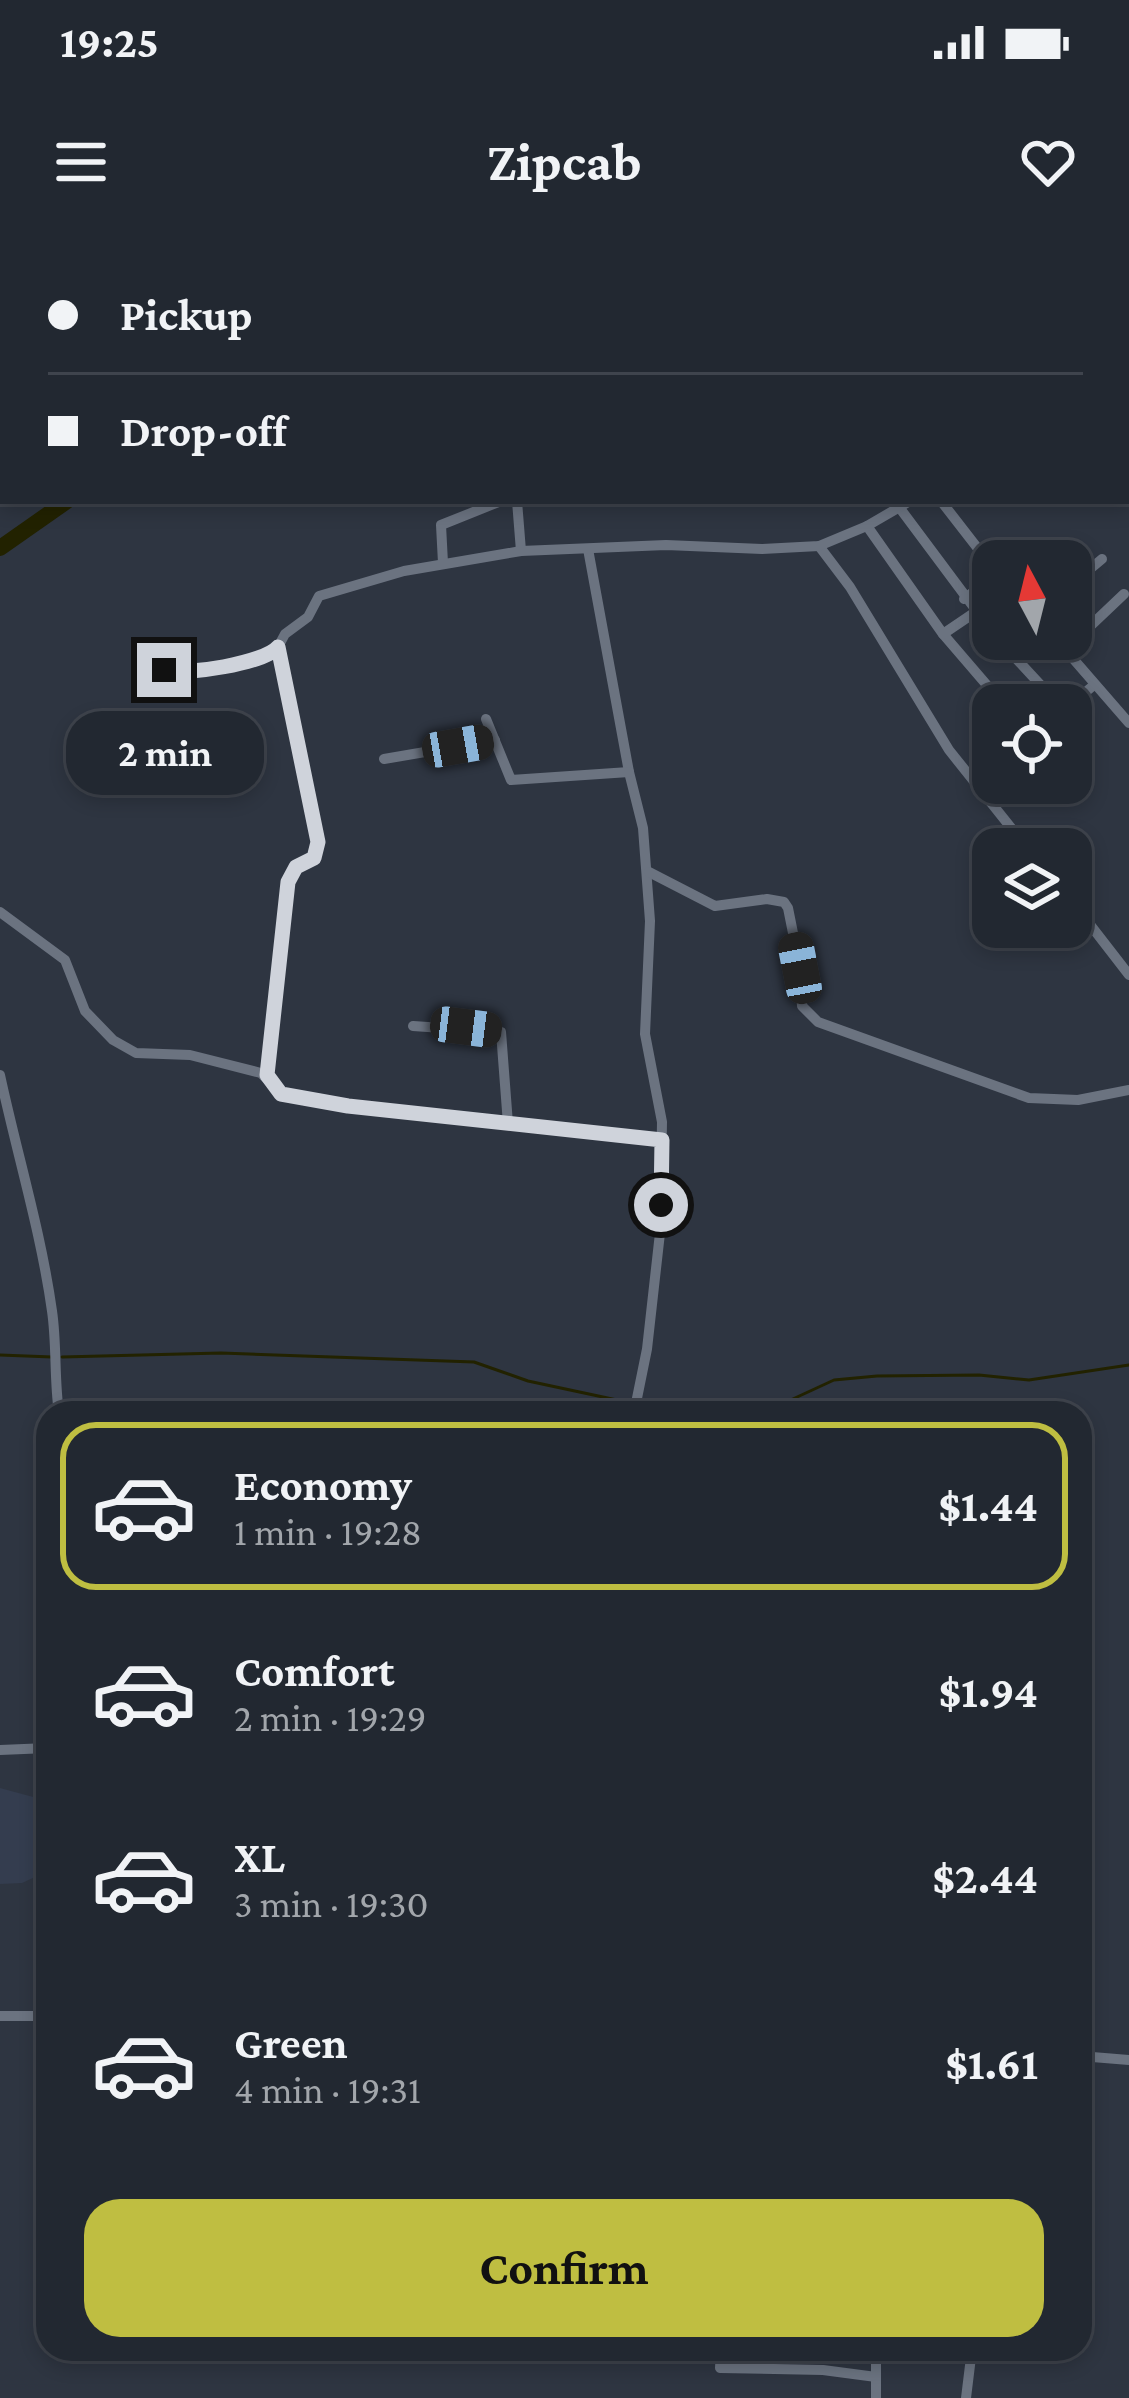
<!DOCTYPE html>
<html lang="en">
<head>
<meta charset="utf-8">
<style>
  body { margin:0; font-family:"Crimson Pro",serif; background:#2e343d; color:#f1f3f6; height:100vh; display:flex; flex-direction:column; font-size:45px; white-space:nowrap }
  * { box-sizing:border-box; margin:0 }
  p { font-size:39px; color:#a2a6ab }
  .icon { flex:none; width:66px; height:66px; fill:none; stroke:currentColor; stroke-width:2; stroke-linecap:round; stroke-linejoin:round }
  .map { position:relative; flex:1; overflow:hidden }
  .drawer { position:absolute; left:36px; top:1161px; width:1056px; height:960px; display:flex; flex-direction:column; background:#222831; border-radius:36px; box-shadow:0 6px 18px #0003,0 0 0 3px #3f444d }
  .drawer>* { flex:none }
  .guide { position:absolute; left:0px; top:0px; width:1131px; height:264px; box-shadow:0 6px 18px #0003,0 0 0 3px #3f444d; display:grid; align-content:center; height:264px; padding:0 48px; background:#222831 }
  .needle { width:78px; rotate:353deg }
  .buttons { position:absolute; left:972px; top:300px; display:grid; gap:24px }
  .buttons a { display:grid; place-items:center; width:120px; height:120px; border-radius:24px; background:#222831; box-shadow:0 6px 18px #0003,0 0 0 3px #3f444d; font-size:60px }
  .end { position:absolute; width:54px; height:54px; margin:-27px; border:15px solid #cfd3db; background:#111; box-shadow:0 0 0 6px #111 }
  .from { border-radius:50% }
  .bubble { position:absolute; height:84px; border-radius:36px; background:#222831; box-shadow:0 6px 18px #0003,0 0 0 3px #3f444d; font-size:39px; font-weight:700; line-height:84px; text-align:center }
  .car { position:absolute; width:36px; height:72px; margin:-36px -18px; border-radius:15px; box-shadow:0 0 9px 3px #0007; background:linear-gradient(#222 24%,#8ab4d8 0 40%,#222 0 76%,#8ab4d8 0 86%,#222 0) }
  .guide b { display:flex; align-items:center; gap:42px; height:114px; font-size:45px }
  .guide b+b { border-top:3px solid #3f444d }
  .guide i { width:30px; height:30px; background:#f1f3f6 }
  ul { padding:21px 0 0; list-style:none }
  li { display:flex; align-items:center; gap:36px; height:168px; margin:0 24px 18px; padding:0 24px; border:6px solid transparent; border-radius:36px }
  li div { flex:1 }
  li b { display:block; font-size:45px }
  li em { font-style:normal; font-weight:700 }
  li.selected { border-color:#bfbe41 }
  li>.icon { width:108px; height:108px; stroke-width:1.5 }
  .cta { display:flex; gap:24px; margin-top:auto; padding:24px 48px }
  .cta a { flex:1; height:138px; border-radius:36px; background:#bfbe41; color:#111; font-size:48px; font-weight:700; line-height:138px; text-align:center }
  .status { display:flex; justify-content:space-between; align-items:center; height:84px; padding:0 60px; background:#222831; direction:ltr }
  .status svg { height:33px; fill:currentColor }
  header { display:flex; justify-content:space-between; align-items:center; height:156px; padding:0 48px; background:#222831; font-size:54px; font-weight:700 }
  .map>svg:first-child { display:block }
</style>
</head>
<body>
<div class="status"><b>19:25</b><svg viewBox="0 0 49 12"><path d="M0 12V9h3v3zM5 12V6h3v6zM10 12V3h3v9zM15 12V0h3v12zM26 1h20v11H26zM47 4h2v5h-2z"/></svg></div>
<header><svg class="icon" aria-label="menu" viewBox="0 0 24 24"><path d="M4 6h16M4 12h16M4 18h16"/></svg>Zipcab<svg class="icon" aria-label="heart" viewBox="0 0 24 24"><path d="M12 20l-8-8c-3-5 5-10 8-4 3-6 11-1 8 4z"/></svg></header>
<div class="map">
<svg width="1129" height="2158" viewBox="0 0 1129 2158">
  <rect width="100%" height="100%" fill="#2e3541"/>
  <!-- built -->
  <polygon fill="#343d4f" points="0,1548 48,1561 48,1631 22,1643 0,1644"/>
  <g fill="none" stroke-linecap="round" stroke-linejoin="round">
    <!-- stream -->
    <g stroke="#220" stroke-width="3">
      <polyline points="0,1115 52,1117"/>
      <polyline points="62,1117 221,1113 474,1122 528,1141 645,1166 782,1164 834,1140 877,1136 979,1135 1029,1140 1129,1125"/>
    </g>
    <!-- river -->
    <g stroke="#220" stroke-width="16">
      <polyline points="428,3 436,0"/>
      <polyline points="0,308 67,261"/>
    </g>
    <!-- minor -->
    <g stroke="#6b7380" stroke-width="10">
      <polyline points="480,0 481,3"/>
      <polyline points="1128,17 1129,17"/>
      <polyline points="517,261 521,311"/>
      <polyline points="941,261 993,328"/>
      <polyline points="899,267 993,393"/>
      <polyline points="867,286 943,394 1004,465"/>
      <polyline points="819,306 850,347 949,510 1028,609"/>
      <polyline points="588,309 629,532 643,588 650,681 645,794 662,882 660,993 647,1109 634,1173"/>
      <polyline points="443,323 441,285 501,261"/>
      <polyline points="1071,345 1102,319"/>
      <polyline points="964,359 993,337"/>
      <polyline points="943,394 974,373"/>
      <polyline points="998,399 1059,465"/>
      <polyline points="1056,399 1129,483"/>
      <polyline points="1065,410 1124,354"/>
      <polyline points="164,430 181,434 270,416 278,407"/>
      <polyline points="1070,465 1094,445"/>
      <polyline points="486,479 511,540 629,532"/>
      <polyline points="384,519 495,500"/>
      <polyline points="649,632 715,666 767,659 784,662 788,668 800,728 802,766 818,782 1029,858 1078,860 1129,850"/>
      <polyline points="1071,660 1129,735"/>
      <polyline points="0,672 65,720 85,771 113,800 136,813 190,815 261,833 281,854 348,866 662,900"/>
      <polyline points="413,786 501,792 508,884"/>
      <path d="M0,835C17,914 41,992 52,1071C57,1105 54,1139 59,1173"/>
      <polyline points="267,835 288,642 296,627 314,618 318,602 278,407 285,394 308,377 319,356 404,331 521,311 666,305 762,309 819,306 867,286 910,261"/>
      <polyline points="0,1510 48,1508"/>
      <polyline points="0,1776 48,1776"/>
      <polyline points="1080,1816 1129,1820"/>
      <polyline points="721,2109 720,2128 823,2130 876,2137"/>
      <polyline points="876,2158 876,2109"/>
      <polyline points="966,2158 972,2109"/>
    </g>
    <!-- trunk -->
    <g stroke="#8eaadb" stroke-width="16">
      <polyline points="263,3 268,0"/>
      <polyline points="0,159 3,157"/>
    </g>
  </g>
  <g fill="none" stroke-linecap="round" stroke-linejoin="round">
    <!-- route -->
    <path stroke="#cfd3db" stroke-width="15" d="M164,430C185,436 265,423 278,407L318,602L314,618L296,627L288,642L267,835L281,854L348,866L662,900L661,965"/>
  </g>
</svg>
<div class="buttons">
<a><svg class="needle" viewBox="-14 -14 28 28"><path d="M0-13l5 13h-10z" fill="#e53935"/><path d="M0 13l5-13h-10z" fill="#a2a6ab"/></svg></a>
<a><svg class="icon" aria-label="locate" viewBox="0 0 24 24"><circle cx="12" cy="12" r="6"/><path d="M12 2v4M12 18v4M2 12h4M18 12h4"/></svg></a>
<a><svg class="icon" aria-label="layers" viewBox="0 0 24 24"><path d="M12 4l9 5-9 5-9-5zM3 14l9 5 9-5"/></svg></a>
</div>
<i class="end from" style="left:661px;top:965px"></i>
<i class="end" style="left:164px;top:430px"></i>
<div class="bubble" style="left:66px;top:471px;width:198px">2 min</div>
<i class="car" style="left:458px;top:506px;rotate:80deg"></i>
<i class="car" style="left:800px;top:728px;rotate:349deg"></i>
<i class="car" style="left:466px;top:787px;rotate:97deg"></i>
<div class="guide">
<b><i class="from"></i>Pickup</b>
<b><i></i>Drop-off</b>
</div>
<section class="drawer">
<ul>
<li class="selected"><svg class="icon" aria-label="car" viewBox="0 0 24 24"><path d="M5 17H2v-5l4-1 3-4h7l3 4 3 1v5h-3M9 17h6M6 11h13"/><circle cx="7" cy="17" r="2"/><circle cx="17" cy="17" r="2"/></svg><div><b>Economy</b><p>1 min · 19:28</p></div><em>$1.44</em></li>
<li><svg class="icon" aria-label="car" viewBox="0 0 24 24"><path d="M5 17H2v-5l4-1 3-4h7l3 4 3 1v5h-3M9 17h6M6 11h13"/><circle cx="7" cy="17" r="2"/><circle cx="17" cy="17" r="2"/></svg><div><b>Comfort</b><p>2 min · 19:29</p></div><em>$1.94</em></li>
<li><svg class="icon" aria-label="car" viewBox="0 0 24 24"><path d="M5 17H2v-5l4-1 3-4h7l3 4 3 1v5h-3M9 17h6M6 11h13"/><circle cx="7" cy="17" r="2"/><circle cx="17" cy="17" r="2"/></svg><div><b>XL</b><p>3 min · 19:30</p></div><em>$2.44</em></li>
<li><svg class="icon" aria-label="car" viewBox="0 0 24 24"><path d="M5 17H2v-5l4-1 3-4h7l3 4 3 1v5h-3M9 17h6M6 11h13"/><circle cx="7" cy="17" r="2"/><circle cx="17" cy="17" r="2"/></svg><div><b>Green</b><p>4 min · 19:31</p></div><em>$1.61</em></li>
</ul>
<div class="cta"><a>Confirm</a></div>
</section>
</div>
</body>
</html>
